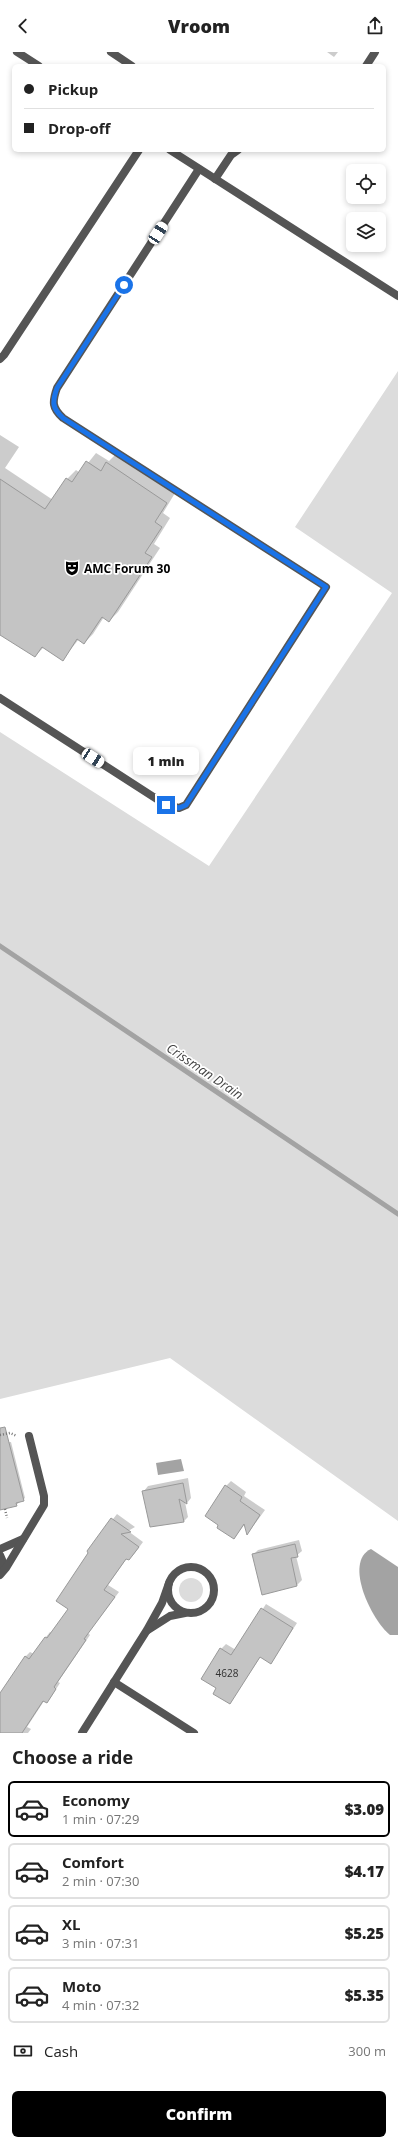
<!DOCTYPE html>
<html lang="en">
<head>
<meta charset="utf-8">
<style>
  body { margin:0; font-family:"Open Sans",sans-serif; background:#f2f2f2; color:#222; height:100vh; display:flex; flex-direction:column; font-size:15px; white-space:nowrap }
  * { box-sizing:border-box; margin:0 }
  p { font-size:13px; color:#767676 }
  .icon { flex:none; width:22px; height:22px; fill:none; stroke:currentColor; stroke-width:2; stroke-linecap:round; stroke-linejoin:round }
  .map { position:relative; height:1681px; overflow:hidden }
  .sheet { display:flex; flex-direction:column; background:#fff; flex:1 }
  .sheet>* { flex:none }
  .banner { position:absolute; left:12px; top:12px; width:374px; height:88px; border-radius:6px; box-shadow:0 2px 6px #0003; display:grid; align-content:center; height:88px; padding:0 12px; background:#fff }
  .fabs { position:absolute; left:346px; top:112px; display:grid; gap:8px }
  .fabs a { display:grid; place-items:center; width:40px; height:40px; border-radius:6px; background:#fff; box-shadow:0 2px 6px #0003; font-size:20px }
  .end { position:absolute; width:18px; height:18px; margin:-9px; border:5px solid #1a73e8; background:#fff; box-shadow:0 0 0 2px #fff }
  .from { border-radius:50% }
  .bubble { position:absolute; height:28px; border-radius:6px; background:#fff; box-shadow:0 2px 6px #0003; font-size:13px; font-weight:800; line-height:28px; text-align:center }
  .car { position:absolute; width:12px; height:24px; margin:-12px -6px; border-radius:5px; box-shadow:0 0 3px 1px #0007; background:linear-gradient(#fff 24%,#345 0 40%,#fff 0 76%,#345 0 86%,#fff 0) }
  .banner b { display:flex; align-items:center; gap:14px; height:38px; font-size:15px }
  .banner b+b { border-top:1px solid #e0e0e0 }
  .banner i { width:10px; height:10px; background:#222 }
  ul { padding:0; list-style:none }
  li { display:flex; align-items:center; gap:12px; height:56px; margin:0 8px 6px; padding:0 4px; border:2px solid #e0e0e0; border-radius:6px }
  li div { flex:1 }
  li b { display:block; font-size:15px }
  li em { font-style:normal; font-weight:800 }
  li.on { border-color:#000 }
  li>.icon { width:36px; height:36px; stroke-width:1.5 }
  h2 { padding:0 12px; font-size:18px; line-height:48px }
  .pay { display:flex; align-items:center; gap:10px; height:44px; padding:0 12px; font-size:15px }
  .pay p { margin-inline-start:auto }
  .button { display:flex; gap:8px; margin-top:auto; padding:8px 12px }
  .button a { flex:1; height:46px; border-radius:6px; background:#000; color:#fff; font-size:16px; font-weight:800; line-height:46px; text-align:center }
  header { display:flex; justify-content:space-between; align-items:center; height:52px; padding:0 12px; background:#fff; font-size:18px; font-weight:800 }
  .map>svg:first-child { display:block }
</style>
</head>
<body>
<header><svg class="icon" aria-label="back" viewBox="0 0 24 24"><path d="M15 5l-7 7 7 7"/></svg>Vroom<svg class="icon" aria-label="share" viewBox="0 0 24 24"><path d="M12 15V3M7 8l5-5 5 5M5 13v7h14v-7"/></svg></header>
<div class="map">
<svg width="398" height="1681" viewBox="0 0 398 1681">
  <rect width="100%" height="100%" fill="#fff"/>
  <!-- green -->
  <g fill="#dcdcdc">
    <polygon points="398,319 398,1469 170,1306 0,1347 0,680 209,814 392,541 295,475"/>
    <circle cx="191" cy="1538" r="12"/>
  </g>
  <!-- water -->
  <g fill="#a3a3a3">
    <polygon points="181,1407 184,1419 158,1423 156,1411"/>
    <path d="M371,1497L398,1515V1583H390C372,1569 343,1510 371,1497Z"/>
  </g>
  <!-- shadow -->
  <g fill="#0003">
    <polygon points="327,0 338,0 334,5"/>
    <polygon points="0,383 19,395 5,416 53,448 67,427 76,418 80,421 96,401 109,409 116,402 175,441 163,461 170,466 154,492 160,496 118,560 109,569 104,565 93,582 84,591 79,587 63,607 44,595 35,604 0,581"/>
    <polygon points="11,1390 25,1446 16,1453 0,1451 0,1391"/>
    <polygon points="188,1426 191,1446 187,1451 185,1450 188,1465 183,1470 144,1439 148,1434"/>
    <polygon points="231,1429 246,1440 244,1444 265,1458 248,1481 245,1472 234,1486 226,1434"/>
    <polygon points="117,1462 135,1475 128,1479 143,1490 134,1502 129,1507 127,1506 108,1533 119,1540 88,1581 90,1583 58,1630 60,1631 51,1645 47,1650 44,1649 27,1675 31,1677 28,1681 0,1681 0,1643 25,1605 30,1600 34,1602 46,1585 50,1580 52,1581 69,1557 90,1500 88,1499"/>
    <polygon points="299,1488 302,1499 296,1504 302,1528 297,1533 262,1542 253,1503 258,1498"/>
    <polygon points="266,1552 297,1571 271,1611 261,1604 230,1651 221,1597 226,1592 236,1598"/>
  </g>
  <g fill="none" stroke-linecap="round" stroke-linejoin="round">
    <!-- stream -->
    <polyline stroke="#a3a3a3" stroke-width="5" points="0,894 398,1162"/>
  </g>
  <!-- building -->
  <g fill="#c4c4c4" stroke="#999">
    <polygon points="86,409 101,419 106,410 167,451 155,470 162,475 145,501 152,505 109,570 102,565 84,592 77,587 63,609 42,595 35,605 0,583 0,427 45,457 66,426 72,430"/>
    <polygon points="5,1375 24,1449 16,1451 17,1454 0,1458 0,1376"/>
    <polygon points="183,1431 187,1452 179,1447 184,1470 150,1475 142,1439"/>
    <polygon points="225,1433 242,1445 240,1449 260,1463 247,1483 244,1472 234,1487 217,1476 218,1473 205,1464"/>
    <polygon points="111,1466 131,1480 121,1482 139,1495 129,1508 126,1507 104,1538 115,1545 84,1587 86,1588 54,1635 56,1637 47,1651 43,1649 22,1681 0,1681 0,1641 25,1604 29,1607 45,1585 47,1586 68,1557 56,1549 88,1501 87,1499"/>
    <polygon points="295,1492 298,1505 291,1506 297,1534 262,1543 252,1502"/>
    <polygon points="261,1556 293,1576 271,1612 260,1605 230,1652 213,1642 216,1636 201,1627 220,1596 231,1603"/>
  </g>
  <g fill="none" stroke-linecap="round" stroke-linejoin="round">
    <!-- path -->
    <g stroke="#777" stroke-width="2.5" stroke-dasharray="1 2" stroke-linecap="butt">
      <polyline points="0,1383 10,1381 17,1384"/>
      <polyline points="5,1457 7,1466"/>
    </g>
    <!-- lane -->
    <g stroke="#555" stroke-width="8">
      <polyline points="17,0 39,14"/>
      <polyline points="111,0 132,14"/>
      <polyline points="366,14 375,0"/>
      <polyline points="170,98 398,244"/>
      <polyline points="215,127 231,103 238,98"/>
      <polyline points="0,307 4,303 139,98"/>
      <path d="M0,646L166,753L179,756L186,753L326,535L63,366C52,356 52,350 57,336L199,117"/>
    </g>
    <!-- street -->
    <g stroke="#555" stroke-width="8">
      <polyline points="0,1497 23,1487"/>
      <polyline points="0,1503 3,1510 0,1521"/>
      <circle cx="191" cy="1538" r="23"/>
      <polyline points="0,1523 6,1516 44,1453 44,1444 29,1384"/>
      <polyline points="148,1578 170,1564 185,1561"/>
      <polyline points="114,1630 194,1681"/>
      <polyline points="82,1681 147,1578 162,1551 169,1531"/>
    </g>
  </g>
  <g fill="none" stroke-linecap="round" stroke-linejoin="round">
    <!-- route -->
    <path stroke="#1a73e8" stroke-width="5" d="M124,233L57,336C52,350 52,356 63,366L326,535L186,753L179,756L166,753"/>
  </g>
  <!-- icons -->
  <defs>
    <g id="theatre-bare" transform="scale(1.2)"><path d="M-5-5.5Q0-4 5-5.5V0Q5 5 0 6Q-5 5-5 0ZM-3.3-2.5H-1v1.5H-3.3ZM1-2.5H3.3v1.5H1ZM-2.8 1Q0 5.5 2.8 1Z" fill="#000" stroke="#fff" stroke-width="2.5" paint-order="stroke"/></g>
  </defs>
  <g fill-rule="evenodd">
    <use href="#theatre-bare" x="72" y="516"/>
  </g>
  <g text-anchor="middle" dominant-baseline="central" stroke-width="3.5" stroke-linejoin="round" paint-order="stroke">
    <!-- number labels -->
    <g font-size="10" fill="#313131">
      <text x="227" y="1621">4628</text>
    </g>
    <!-- poi labels -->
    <g font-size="12" font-weight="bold" fill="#000" stroke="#fff" text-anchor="start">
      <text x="84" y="516">AMC Forum 30</text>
    </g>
    <!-- water labels -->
    <g font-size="13" font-style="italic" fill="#444" stroke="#fff">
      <text transform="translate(205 1019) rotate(34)">Crissman Drain</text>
    </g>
  </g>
</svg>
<div class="fabs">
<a><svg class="icon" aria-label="locate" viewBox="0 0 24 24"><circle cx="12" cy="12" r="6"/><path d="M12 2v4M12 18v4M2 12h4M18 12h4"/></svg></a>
<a><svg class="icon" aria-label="layers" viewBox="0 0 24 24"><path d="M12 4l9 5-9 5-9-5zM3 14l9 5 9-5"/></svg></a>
</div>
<i class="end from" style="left:124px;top:233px"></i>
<i class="end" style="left:166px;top:753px"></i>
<div class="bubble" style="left:133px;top:695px;width:66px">1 min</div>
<i class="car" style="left:158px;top:181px;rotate:33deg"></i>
<i class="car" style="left:93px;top:706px;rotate:123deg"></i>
<div class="banner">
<b><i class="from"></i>Pickup</b>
<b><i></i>Drop-off</b>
</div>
</div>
<section class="sheet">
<h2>Choose a ride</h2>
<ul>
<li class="on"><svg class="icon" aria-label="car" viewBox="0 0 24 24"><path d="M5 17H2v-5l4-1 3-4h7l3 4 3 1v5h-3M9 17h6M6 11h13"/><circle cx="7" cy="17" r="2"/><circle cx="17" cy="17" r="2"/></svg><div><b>Economy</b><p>1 min · 07:29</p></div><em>$3.09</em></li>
<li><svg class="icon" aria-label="car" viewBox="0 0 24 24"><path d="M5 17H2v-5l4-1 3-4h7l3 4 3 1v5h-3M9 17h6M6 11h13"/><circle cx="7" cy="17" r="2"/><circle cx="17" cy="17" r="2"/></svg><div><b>Comfort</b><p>2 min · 07:30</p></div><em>$4.17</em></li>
<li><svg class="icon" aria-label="car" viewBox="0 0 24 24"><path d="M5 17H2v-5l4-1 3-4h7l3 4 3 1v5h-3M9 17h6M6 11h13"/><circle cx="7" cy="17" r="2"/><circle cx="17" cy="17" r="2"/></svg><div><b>XL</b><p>3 min · 07:31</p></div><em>$5.25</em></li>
<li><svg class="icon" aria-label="car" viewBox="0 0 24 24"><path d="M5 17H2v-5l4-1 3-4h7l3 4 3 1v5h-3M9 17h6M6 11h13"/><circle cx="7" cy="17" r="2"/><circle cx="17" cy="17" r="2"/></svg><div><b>Moto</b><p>4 min · 07:32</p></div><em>$5.35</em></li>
</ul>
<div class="pay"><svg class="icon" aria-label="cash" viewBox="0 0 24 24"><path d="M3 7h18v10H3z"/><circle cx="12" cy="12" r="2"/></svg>Cash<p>300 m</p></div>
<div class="button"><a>Confirm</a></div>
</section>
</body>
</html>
